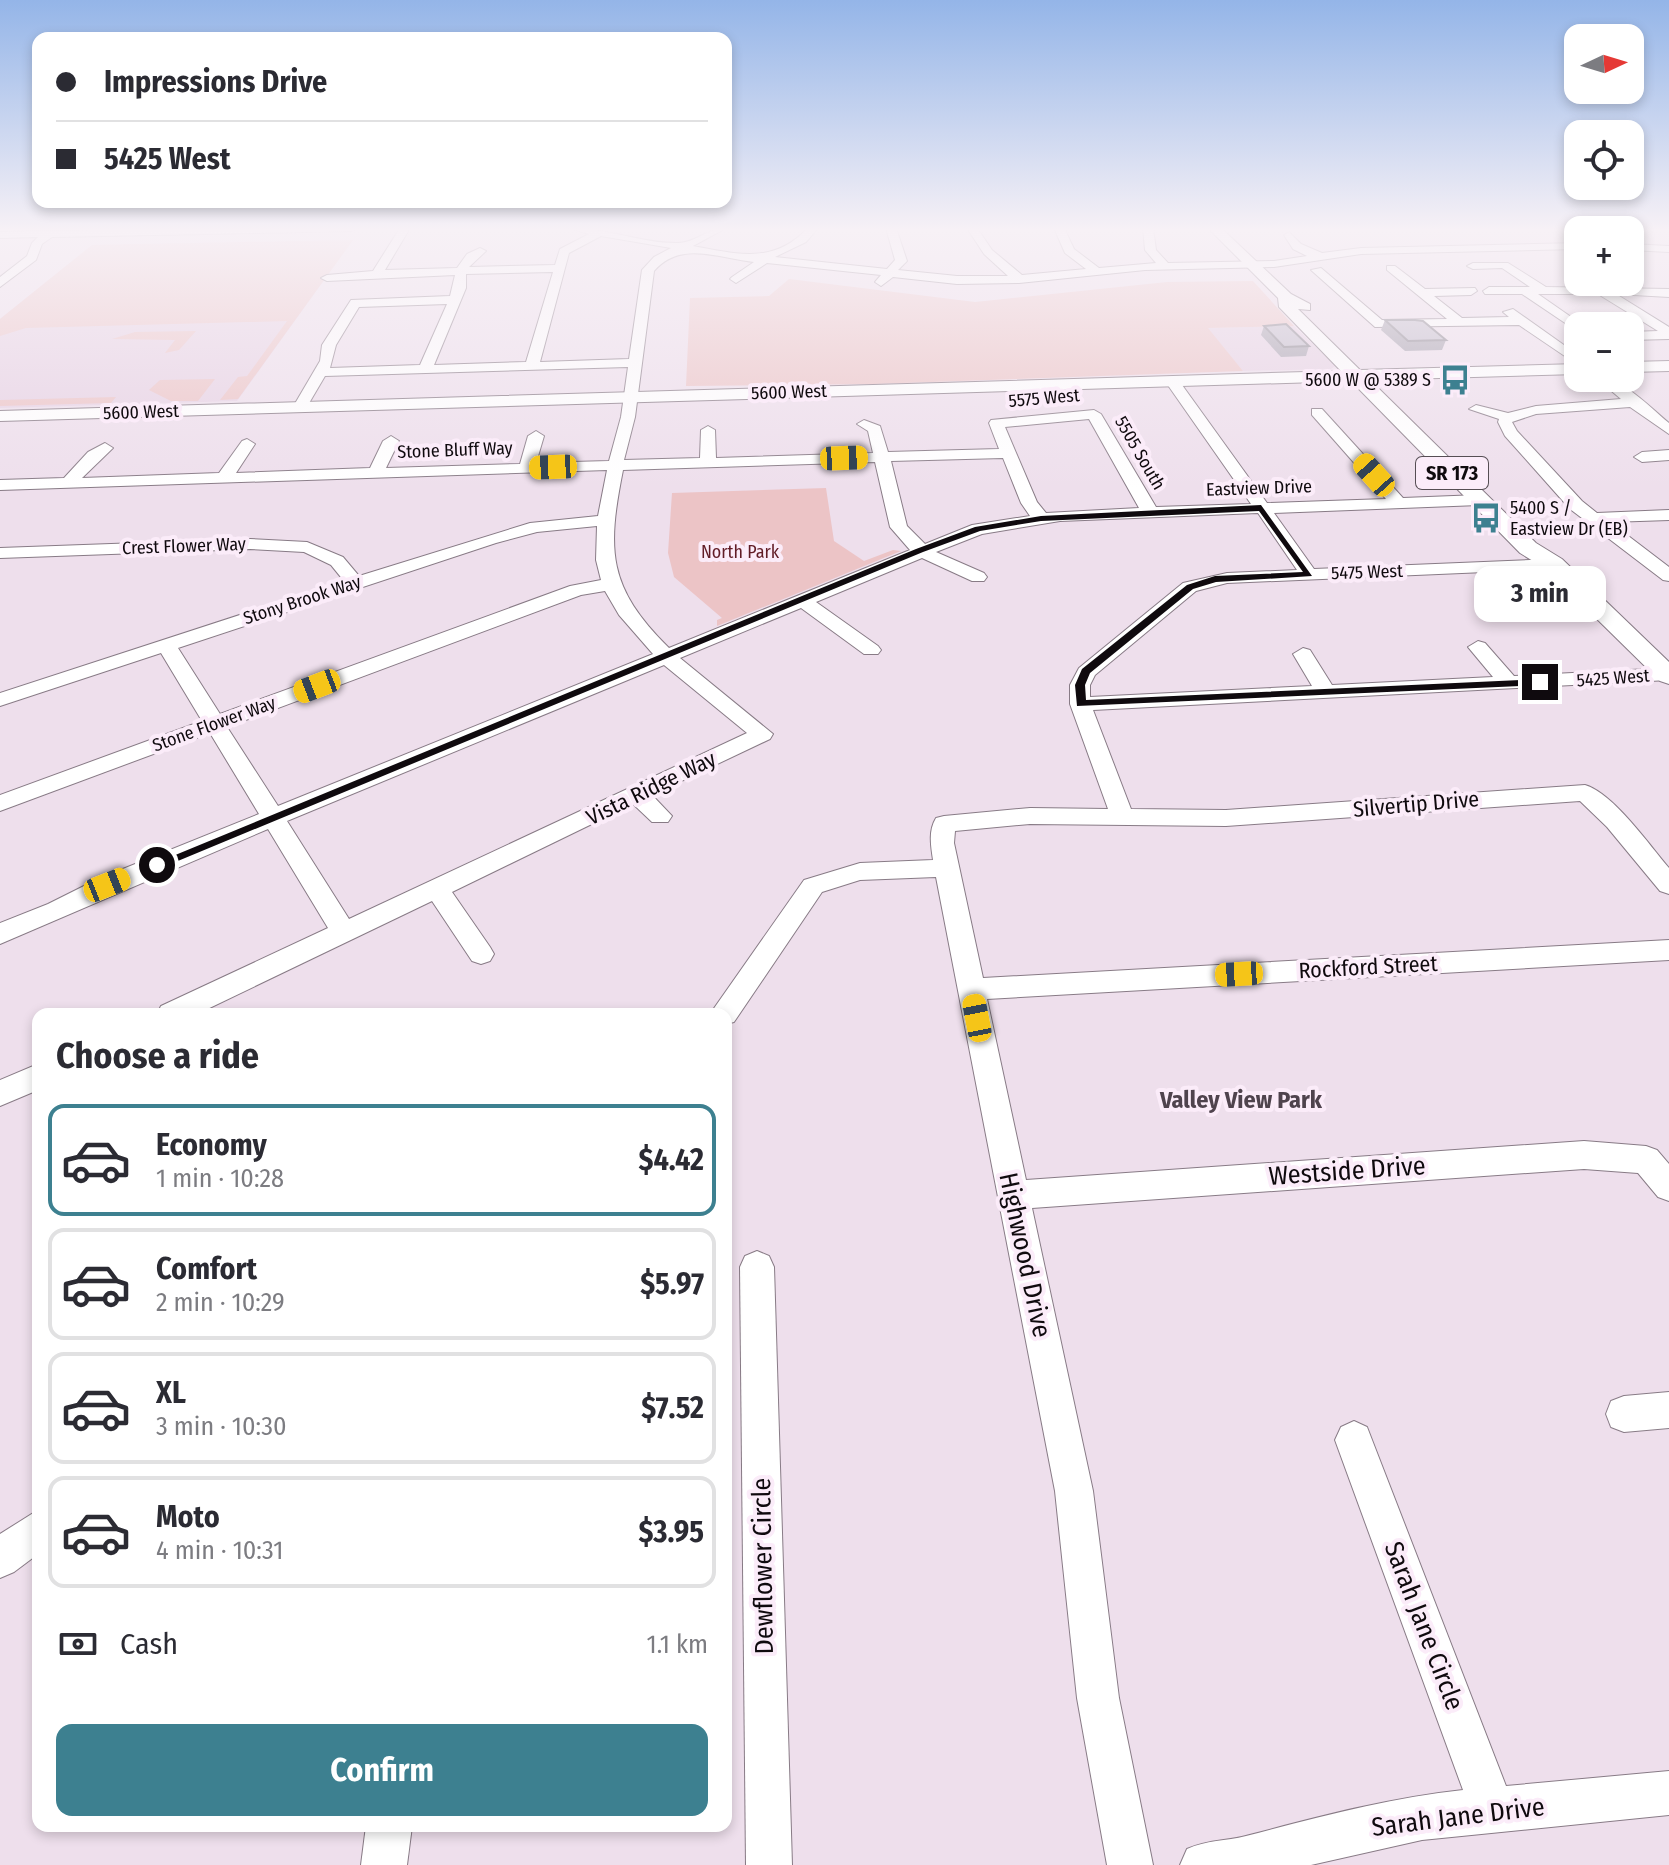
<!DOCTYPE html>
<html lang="en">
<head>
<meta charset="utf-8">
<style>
  body { margin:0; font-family:"Fira Sans Condensed",sans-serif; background:#f2f2f3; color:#2b2b33; height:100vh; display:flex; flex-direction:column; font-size:30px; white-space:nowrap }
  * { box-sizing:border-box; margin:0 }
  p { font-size:26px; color:#7c7c81 }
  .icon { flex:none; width:44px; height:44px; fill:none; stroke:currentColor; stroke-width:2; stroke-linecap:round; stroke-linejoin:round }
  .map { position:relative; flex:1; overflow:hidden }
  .sheet { position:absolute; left:32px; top:1008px; width:700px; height:824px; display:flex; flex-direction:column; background:#fff; border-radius:16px; box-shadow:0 4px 12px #0003 }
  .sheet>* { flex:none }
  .top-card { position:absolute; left:32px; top:32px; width:700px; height:176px; border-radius:16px; box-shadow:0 4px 12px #0003; display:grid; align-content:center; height:176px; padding:0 24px; background:#fff }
  .needle { width:52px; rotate:86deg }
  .controls { position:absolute; left:1564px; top:24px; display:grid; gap:16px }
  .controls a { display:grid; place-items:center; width:80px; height:80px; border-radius:16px; background:#fff; box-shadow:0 4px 12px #0003; font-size:40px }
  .end { position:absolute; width:36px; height:36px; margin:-18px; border:10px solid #0f0a0e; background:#fff; box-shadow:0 0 0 4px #fff }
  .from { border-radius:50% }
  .bubble { position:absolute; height:56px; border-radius:16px; background:#fff; box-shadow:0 4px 12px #0003; font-size:26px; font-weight:700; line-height:56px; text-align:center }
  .car { position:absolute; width:24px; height:48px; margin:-24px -12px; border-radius:10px; box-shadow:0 0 6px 2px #0007; background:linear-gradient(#f5c518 24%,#345 0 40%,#f5c518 0 76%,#345 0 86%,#f5c518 0) }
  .top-card b { display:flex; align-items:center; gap:28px; height:76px; font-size:30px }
  .top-card b+b { border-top:2px solid #e1e1e2 }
  .top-card i { width:20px; height:20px; background:#2b2b33 }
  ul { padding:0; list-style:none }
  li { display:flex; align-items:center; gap:24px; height:112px; margin:0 16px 12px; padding:0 8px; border:4px solid #e1e1e2; border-radius:16px }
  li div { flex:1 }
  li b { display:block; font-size:30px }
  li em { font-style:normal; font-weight:700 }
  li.selected { border-color:#3d8090 }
  li>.icon { width:72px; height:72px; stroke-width:1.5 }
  h2 { padding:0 24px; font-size:36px; line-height:96px }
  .pay { display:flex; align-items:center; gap:20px; height:88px; padding:0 24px; font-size:30px }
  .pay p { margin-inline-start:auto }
  .button { display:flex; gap:16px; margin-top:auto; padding:16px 24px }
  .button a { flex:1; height:92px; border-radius:16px; background:#3d8090; color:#fff; font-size:32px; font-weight:700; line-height:92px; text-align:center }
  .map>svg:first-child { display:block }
</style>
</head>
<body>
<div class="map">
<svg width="1669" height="1865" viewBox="0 0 1669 1865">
  <rect width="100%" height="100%" fill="#eedfec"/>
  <!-- built -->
  <g fill="#e7d2e4">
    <polygon points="353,240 237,401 0,408 0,319 92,245"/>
    <polygon points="1294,326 1335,366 1331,369 1243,371 1207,328"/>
  </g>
  <!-- green -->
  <g fill="#ecc4c6">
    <polygon points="353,240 238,399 220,400 238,377 247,376 287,321 26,328 0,336 0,319 92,245"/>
    <polygon points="789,279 975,302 1167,282 1253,281 1294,326 1208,328 1243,371 874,384 686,386 690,298 769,296"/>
    <polygon points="196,331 179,350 165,353 175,340 112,339 135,332"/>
    <polygon points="215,379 198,401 171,401 149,390 160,380"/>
    <polygon points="116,397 111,403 0,406 0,400"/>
    <polygon points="826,488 834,541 864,561 893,550 901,551 717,626 717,620 722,618 674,577 668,553 672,493"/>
  </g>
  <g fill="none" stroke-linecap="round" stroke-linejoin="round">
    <!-- minor casing -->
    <g stroke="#887b86" stroke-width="2">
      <g id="minor">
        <polygon points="215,228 357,228 352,231 52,237 42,244 36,260 0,287 0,277 27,256 32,243 38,237 0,238 0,232"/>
        <path d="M400,228H410L385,270L457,268L467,254L480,248L486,251L469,267L555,265L560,249L589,234L570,228C607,228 645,244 678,243C695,243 708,228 726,228L693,246C738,254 773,265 808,228H818L806,242L775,257L887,269L895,260L886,228H896L907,261L898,270L957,276H1008L984,254L967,228H977L992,250L1022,275L1086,269L1065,253L1054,228H1064L1074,249L1099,268L1156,263L1145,250L1143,228H1153L1156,250L1168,263L1274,261L1307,256L1293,249L1284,235L1289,232L1301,244L1322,253L1361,248L1578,243V249L1361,254L1274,267L1145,270L1019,283L957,284L893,277L881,286L875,282L881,275L767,263L736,283L730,279L732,277L754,262C717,258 681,240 654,271L635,417L624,460L700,458L701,430L708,426L715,430L716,458L873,453L868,431L857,424L864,420L880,426L888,452L999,449L989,423L991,420L1094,410L1101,414L1156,507L1251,504L1165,381L1172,377L1177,378L1267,503L1386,499L1312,415V409H1322L1403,498L1479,495L1487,500L1479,505L1274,513L1314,569L1554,559L1563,564L1554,569L1227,583L1196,591L1095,675L1090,685V697L1312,686L1293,654L1303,648L1310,650L1332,685L1493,677L1468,647L1478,641L1485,643L1514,676L1669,668V680L1093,710L1131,809L1226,810L1585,785C1613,793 1650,846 1669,868V894L1660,891L1607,827L1580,801L1226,826L1030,824L955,831L954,843L983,978L1669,940V960L987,999L1026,1180L1584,1141L1646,1146L1657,1150L1669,1164V1201L1658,1197L1638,1173L1584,1169L1032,1208L1093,1491L1119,1698L1153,1865H1107L1077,1698L1055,1491L936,877L860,880L822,892L734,1022L726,1024V1014H710L804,880L860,863L933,860C931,846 928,831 936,818L944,816L1030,808L1108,809L1070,704V685L1079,668L1183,583L1227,573L1297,570L1258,513L1060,521L982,534L936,552L984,573L987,577L984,581H972L922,558L816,602L878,646L881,650L878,654H864L801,608L680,658L773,734L770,739L652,795L672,816L668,822H652L633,804L452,892L490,947L494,954L490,961L481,964L472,961L432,901L197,1014H157L161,1006L328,928L268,829L0,944V923L48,904L98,879L259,814L210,733L0,811V795L202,721L161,653L0,706V693L344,581L331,565L304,552L250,549L0,558V548L250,539L307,542L343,557L359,576L530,523L598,516L607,470L0,490V480L64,478L88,452L105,443L113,448L82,478L219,473L242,441L247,439L255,444L236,473L370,468L383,441L391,436L399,441L386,468L520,464L528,436L536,431L544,436L536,463L609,461L621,417L628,367L325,376L305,410H295L293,407L320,361L322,345L351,300L450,296L455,275L327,281L321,278L327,275L373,271ZM601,236L671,248L654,257L642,270L629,359L540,362L569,253ZM553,272L526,362L434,365L466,288V274ZM447,304L420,365L330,368L336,345L359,307ZM1089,419L1139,508L1046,513L1037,502L1005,427ZM1003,458L1021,503L1030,516L972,525L925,544L907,526L891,461ZM875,462L890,527L910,550L669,648C607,587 607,550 623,470ZM597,526L596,560L601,580L570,586L220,714L178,648L496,543L537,532ZM605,591L619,615L653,654L278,806L227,727L581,595ZM664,665L747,733L349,919L287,821Z"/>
        <polygon points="1630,244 1669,246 1669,252 1630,250"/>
        <polygon points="1508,263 1546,287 1669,289 1669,297 1616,294 1669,327 1669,339 1630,340 1630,332 1658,331 1598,294 1538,294 1584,326 1574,329 1522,294 1485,294 1483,291 1489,287 1530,287 1502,268 1473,269 1467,266 1473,263"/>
        <polygon points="1387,266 1395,266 1425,289 1475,288 1477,291 1471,295 1434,296 1462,318 1509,317 1503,312 1513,309 1578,355 1578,365 1519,325 1375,327 1311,270 1321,268 1382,320 1447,319 1387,270"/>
        <path d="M1596,378C1624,378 1648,406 1669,423V434L1630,407L1536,414L1512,422L1517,431L1582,501L1597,513L1669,510V520L1610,522L1669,567V581L1663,580L1570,509L1505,436L1498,422L1499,419L1469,409L1476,405L1508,413L1536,406L1621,399Z"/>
        <polygon points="1669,450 1669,460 1642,462 1634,457 1642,452"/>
        <polygon points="38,1064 38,1090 0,1106 0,1080"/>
        <polygon points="757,1251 769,1256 774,1267 792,1865 746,1865 740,1267 745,1256"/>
        <polygon points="1669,1392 1669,1428 1624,1432 1611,1427 1606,1414 1611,1401 1624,1396"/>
        <path d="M1354,1421L1367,1427L1506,1786L1669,1771V1815L1422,1840L1311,1865H1180L1187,1849C1206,1840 1226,1841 1246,1836C1318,1817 1389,1798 1463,1790L1335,1440L1341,1427Z"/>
        <polygon points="38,1510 38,1554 14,1572 0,1578 0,1534"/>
        <polygon points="366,1826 412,1826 407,1865 361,1865"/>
      </g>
    </g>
    <!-- major casing -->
    <g stroke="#887b86" stroke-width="2">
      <g id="major">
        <polygon points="1208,228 1221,228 1291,294 1310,304 1310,310 1298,309 1360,370 1578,364 1578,374 1370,380 1536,543 1562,559 1669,662 1669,684 1660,681 1546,569 1520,553 1351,381 0,421 0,411 1341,371 1279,307 1278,298"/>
        <polygon points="1669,361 1669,371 1630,372 1630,362"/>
      </g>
    </g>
    <!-- minor -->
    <use href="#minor" fill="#fff" fill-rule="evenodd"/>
    <!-- major -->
    <use href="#major" fill="#fff" fill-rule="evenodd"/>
  </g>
  <!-- wall -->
  <g fill="#a6a0ae">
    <polygon points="1385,320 1446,340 1442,350 1405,351 1381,330"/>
    <polygon points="1264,326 1309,346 1306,356 1281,357 1261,335"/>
  </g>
  <!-- building -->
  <g fill="#c1baca" stroke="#87828d" stroke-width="2">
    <polygon points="1385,320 1415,320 1423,321 1446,340 1408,341"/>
    <polygon points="1286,324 1309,346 1284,347 1264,326"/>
  </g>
  <!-- sky -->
  <linearGradient id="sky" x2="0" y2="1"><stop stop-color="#94b5e8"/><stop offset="0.47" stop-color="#f7f1f6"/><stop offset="1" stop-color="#f7f1f6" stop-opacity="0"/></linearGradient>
  <rect width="1669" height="489" fill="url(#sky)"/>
  <!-- route -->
  <polygon fill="#0f0a0e" points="1261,505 1312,576 1216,582 1193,589 1090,673 1085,685 1086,700 1540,679 1545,682 1540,685 1077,706 1075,685 1082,669 1187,585 1215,576 1303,572 1259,511 1041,521 980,531 923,552 161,868 152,868 151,865 916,549 975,527 1041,516"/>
  <!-- icons -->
  <defs>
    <g id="bus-bare" transform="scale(2.4)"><path d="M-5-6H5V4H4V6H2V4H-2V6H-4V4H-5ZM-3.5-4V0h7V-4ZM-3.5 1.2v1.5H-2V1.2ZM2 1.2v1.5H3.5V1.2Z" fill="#3d8090" stroke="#fbecf9" stroke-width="2.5" paint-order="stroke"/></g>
  </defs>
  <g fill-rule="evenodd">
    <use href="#bus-bare" x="1455" y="380"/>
    <use href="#bus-bare" x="1486" y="518"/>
  </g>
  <g text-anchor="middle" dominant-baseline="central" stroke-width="8" stroke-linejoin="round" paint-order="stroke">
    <!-- far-poi labels -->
    <g font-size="18" fill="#0f0a0e" stroke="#fbecf9" text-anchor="end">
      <text x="1431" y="380">5600 W @ 5389 S</text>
      <text x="1510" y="508" text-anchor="start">5400 S /<tspan x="1510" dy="21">Eastview Dr (EB)</tspan></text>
    </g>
    <!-- far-street labels -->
    <g font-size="18" fill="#0f0a0e" stroke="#fbecf9">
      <text transform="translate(789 392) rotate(-2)">5600 West</text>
      <text transform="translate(1044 398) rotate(-5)">5575 West</text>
      <text transform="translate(141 412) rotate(-2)">5600 West</text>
      <text transform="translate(455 450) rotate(-2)">Stone Bluff Way</text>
      <text transform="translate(1140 453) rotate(60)">5505 South</text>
      <text transform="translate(1259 488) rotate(-2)">Eastview Drive</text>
      <text transform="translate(184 546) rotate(-2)">Crest Flower Way</text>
      <text transform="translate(1367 572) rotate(-2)">5475 West</text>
      <text transform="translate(302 600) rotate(-18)">Stony Brook Way</text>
      <text transform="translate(1613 678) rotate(-4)">5425 West</text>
      <text transform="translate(214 724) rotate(-20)">Stone Flower Way</text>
    </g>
    <!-- far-park labels -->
    <g font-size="18" fill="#611c26" stroke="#fbecf9">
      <text x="740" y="552">North Park</text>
    </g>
    <!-- shield labels -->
    <rect fill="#fbecf9" stroke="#564e54" stroke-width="2" x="1416" y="457" width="72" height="32" rx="6"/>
    <g font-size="20" font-weight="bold" fill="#0f0a0e">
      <text x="1452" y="473">SR 173</text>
    </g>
    <!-- street labels -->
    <g font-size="22" fill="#0f0a0e" stroke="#fbecf9">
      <text transform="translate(651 788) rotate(-26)">Vista Ridge Way</text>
      <text transform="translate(1416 804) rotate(-5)">Silvertip Drive</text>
      <text transform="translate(1368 967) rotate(-3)">Rockford Street</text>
    </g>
    <!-- neighbourhood labels -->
    <g font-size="24" font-weight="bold" fill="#4f434d" stroke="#fbecf9">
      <text x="1241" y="1100">Valley View Park</text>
    </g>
    <!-- near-street labels -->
    <g font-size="26" fill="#0f0a0e" stroke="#fbecf9">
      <text transform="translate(1347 1171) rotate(-4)">Westside Drive</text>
      <text transform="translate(1025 1255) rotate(78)">Highwood Drive</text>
      <text transform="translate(763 1566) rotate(-91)">Dewflower Circle</text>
      <text transform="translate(1424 1626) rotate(69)">Sarah Jane Circle</text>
      <text transform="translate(1458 1817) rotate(-7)">Sarah Jane Drive</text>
    </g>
  </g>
</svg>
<div class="controls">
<a><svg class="needle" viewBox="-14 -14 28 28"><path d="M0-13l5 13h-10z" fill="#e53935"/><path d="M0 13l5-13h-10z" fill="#7c7c81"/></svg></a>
<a><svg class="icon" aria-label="locate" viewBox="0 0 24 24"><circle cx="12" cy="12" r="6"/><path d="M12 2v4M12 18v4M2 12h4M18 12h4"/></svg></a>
<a>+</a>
<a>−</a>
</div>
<i class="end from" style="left:157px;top:865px"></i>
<i class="end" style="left:1540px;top:682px"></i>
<div class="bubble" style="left:1474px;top:566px;width:132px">3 min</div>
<i class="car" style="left:844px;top:458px;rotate:88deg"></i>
<i class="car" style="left:553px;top:467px;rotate:268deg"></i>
<i class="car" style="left:1374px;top:475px;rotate:318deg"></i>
<i class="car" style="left:317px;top:686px;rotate:249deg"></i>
<i class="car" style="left:107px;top:885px;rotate:68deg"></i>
<i class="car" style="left:1239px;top:974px;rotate:267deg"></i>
<i class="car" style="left:977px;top:1018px;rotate:349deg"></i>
<div class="top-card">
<b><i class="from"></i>Impressions Drive</b>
<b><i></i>5425 West</b>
</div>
<section class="sheet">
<h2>Choose a ride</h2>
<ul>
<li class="selected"><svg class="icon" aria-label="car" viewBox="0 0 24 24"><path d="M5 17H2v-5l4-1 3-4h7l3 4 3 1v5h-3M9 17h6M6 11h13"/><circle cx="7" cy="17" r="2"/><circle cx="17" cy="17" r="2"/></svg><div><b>Economy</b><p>1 min · 10:28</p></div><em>$4.42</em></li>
<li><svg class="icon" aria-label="car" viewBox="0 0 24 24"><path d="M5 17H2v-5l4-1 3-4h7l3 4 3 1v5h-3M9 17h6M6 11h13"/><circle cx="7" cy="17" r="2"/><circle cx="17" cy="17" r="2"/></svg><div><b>Comfort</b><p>2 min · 10:29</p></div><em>$5.97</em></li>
<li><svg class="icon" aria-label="car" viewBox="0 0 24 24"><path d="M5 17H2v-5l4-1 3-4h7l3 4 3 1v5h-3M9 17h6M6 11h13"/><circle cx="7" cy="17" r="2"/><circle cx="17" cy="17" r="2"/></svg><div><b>XL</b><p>3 min · 10:30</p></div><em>$7.52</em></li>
<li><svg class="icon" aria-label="car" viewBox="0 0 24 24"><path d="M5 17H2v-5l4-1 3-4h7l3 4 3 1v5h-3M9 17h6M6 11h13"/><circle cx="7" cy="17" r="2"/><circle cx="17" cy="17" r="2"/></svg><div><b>Moto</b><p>4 min · 10:31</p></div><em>$3.95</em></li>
</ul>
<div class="pay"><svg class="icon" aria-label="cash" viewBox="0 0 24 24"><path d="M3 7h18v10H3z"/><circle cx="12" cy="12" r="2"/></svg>Cash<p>1.1 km</p></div>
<div class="button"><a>Confirm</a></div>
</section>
</div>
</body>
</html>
